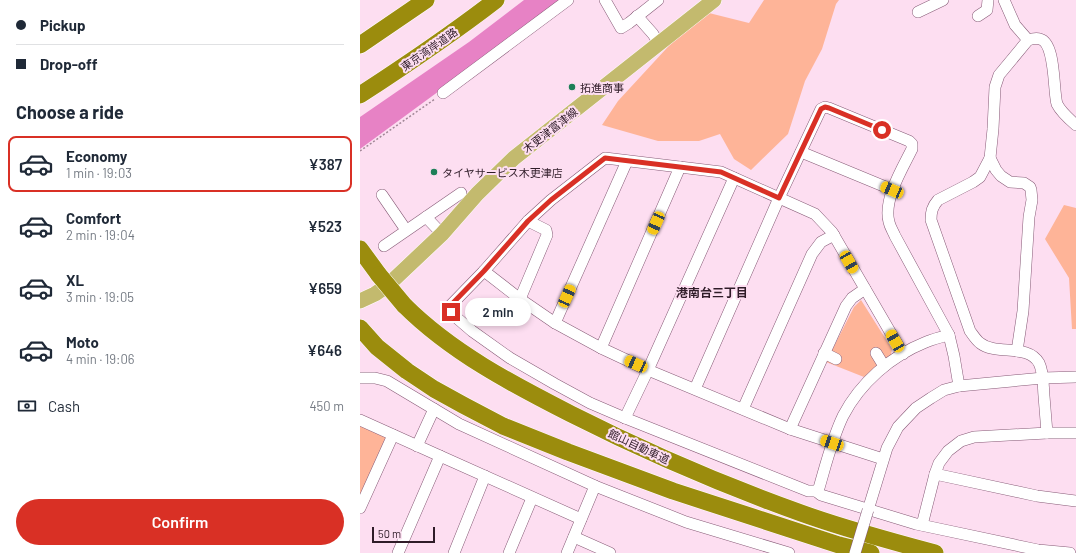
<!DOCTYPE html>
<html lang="en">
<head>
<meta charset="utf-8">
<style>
  body { margin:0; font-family:Barlow,"Noto Sans JP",sans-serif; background:#f6f6f7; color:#1f2937; height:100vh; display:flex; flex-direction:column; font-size:15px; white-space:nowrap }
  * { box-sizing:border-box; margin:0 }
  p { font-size:13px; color:#747a83 }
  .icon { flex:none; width:22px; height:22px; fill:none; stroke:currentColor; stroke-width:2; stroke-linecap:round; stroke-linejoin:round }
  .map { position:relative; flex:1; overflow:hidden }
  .drawer { display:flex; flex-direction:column; background:#fff; width:360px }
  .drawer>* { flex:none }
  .banner { display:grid; align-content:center; height:88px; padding:0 16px; background:#fff }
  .scale { position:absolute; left:12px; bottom:10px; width:63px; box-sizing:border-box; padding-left:4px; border:2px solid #2f1c28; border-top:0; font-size:11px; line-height:14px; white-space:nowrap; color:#2f1c28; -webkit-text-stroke:3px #fddef1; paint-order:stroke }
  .end { position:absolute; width:18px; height:18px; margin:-9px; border:5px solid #d93025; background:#fff; box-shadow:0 0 0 2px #fff }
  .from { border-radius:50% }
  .bubble { position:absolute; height:28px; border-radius:14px; background:#fff; box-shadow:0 2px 6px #0003; font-size:13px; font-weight:600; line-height:28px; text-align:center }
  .car { position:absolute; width:12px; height:24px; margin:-12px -6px; border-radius:5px; box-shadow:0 0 3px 1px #0007; background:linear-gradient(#f5c518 24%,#345 0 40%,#f5c518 0 76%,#345 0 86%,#f5c518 0) }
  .banner b { display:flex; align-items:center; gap:14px; height:38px; font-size:15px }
  .banner b+b { border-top:1px solid #e0e1e3 }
  .banner i { width:10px; height:10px; background:#1f2937 }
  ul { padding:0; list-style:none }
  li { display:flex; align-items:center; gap:12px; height:56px; margin:0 8px 6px; padding:0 8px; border:2px solid transparent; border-radius:8px }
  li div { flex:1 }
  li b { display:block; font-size:15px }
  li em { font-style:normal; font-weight:600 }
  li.selected { border-color:#d93025 }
  li>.icon { width:36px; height:36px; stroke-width:1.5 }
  h2 { padding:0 16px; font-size:18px; line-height:48px }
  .pay { display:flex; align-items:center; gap:10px; height:44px; padding:0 16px; font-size:15px }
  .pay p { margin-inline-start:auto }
  .button { display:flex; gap:8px; margin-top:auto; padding:8px 16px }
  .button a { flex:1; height:46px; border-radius:24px; background:#d93025; color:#fff; font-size:16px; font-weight:600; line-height:46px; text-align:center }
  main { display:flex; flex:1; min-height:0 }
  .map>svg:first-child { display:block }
</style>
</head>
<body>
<main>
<section class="drawer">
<div class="banner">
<b><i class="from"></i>Pickup</b>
<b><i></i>Drop-off</b>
</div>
<h2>Choose a ride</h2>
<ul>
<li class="selected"><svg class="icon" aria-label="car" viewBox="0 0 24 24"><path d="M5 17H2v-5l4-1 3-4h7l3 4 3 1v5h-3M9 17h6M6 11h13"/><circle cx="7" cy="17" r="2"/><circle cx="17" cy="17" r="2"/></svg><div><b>Economy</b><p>1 min · 19:03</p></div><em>¥387</em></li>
<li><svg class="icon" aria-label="car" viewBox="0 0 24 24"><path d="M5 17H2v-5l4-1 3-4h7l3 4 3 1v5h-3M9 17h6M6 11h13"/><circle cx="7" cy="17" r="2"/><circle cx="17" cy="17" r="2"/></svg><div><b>Comfort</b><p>2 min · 19:04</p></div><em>¥523</em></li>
<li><svg class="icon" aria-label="car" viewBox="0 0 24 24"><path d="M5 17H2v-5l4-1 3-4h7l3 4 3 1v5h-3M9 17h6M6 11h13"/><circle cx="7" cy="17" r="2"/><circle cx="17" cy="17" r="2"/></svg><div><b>XL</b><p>3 min · 19:05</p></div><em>¥659</em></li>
<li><svg class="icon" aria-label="car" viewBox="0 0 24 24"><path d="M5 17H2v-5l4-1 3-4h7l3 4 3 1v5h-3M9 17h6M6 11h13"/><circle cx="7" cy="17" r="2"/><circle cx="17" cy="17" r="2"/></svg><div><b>Moto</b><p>4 min · 19:06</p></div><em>¥646</em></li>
</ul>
<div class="pay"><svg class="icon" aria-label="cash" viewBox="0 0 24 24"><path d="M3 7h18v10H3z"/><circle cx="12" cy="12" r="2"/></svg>Cash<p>450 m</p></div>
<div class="button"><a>Confirm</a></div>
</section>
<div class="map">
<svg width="716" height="553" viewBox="0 0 716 553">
  <rect width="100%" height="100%" fill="#fddef1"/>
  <!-- green -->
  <g fill="#feb498">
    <polygon points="404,0 479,0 476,4 462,49 445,81 428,134 391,170 374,159 360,134 339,141 298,141 242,125 258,101 341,11 389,23"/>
    <polygon points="704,205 716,208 716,329 712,329 709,278 685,239"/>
    <polygon points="501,300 532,349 531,355 519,364 504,377 466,362 494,307"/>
    <polygon points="0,423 22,432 26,438 0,499"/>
  </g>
  <!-- water -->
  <polygon fill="#e782c5" points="164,0 203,0 0,149 0,117 109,42"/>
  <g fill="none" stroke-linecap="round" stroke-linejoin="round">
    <!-- minor casing -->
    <g stroke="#875b77" stroke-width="12">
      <g id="minor">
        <polyline points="245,0 261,28 269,23 298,0"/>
        <polyline points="644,0 655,25 668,40"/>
        <polyline points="558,12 583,0"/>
        <polyline points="277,16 293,34 299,44"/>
        <polyline points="618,16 627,10 628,0"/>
        <polyline points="83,93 208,0"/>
        <polyline points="441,152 533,190"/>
        <polyline points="630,158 636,170 641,176 650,182 664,183 670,187 671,190 672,200 669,217 663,311 657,351"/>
        <polyline points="22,195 46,230"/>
        <polyline points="66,217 82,234"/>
        <polyline points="24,246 101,193"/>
        <polyline points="124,271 160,299 195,323 241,348 288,370 430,429 523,459"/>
        <polyline points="160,299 187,235 186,230 168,221"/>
        <polyline points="195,323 267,161"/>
        <polyline points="241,348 320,167"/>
        <polyline points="464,353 476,359"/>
        <polyline points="516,353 524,366"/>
        <path d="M543,354L472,232L455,214L361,172L245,158L191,200L168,221L124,271L90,306L91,313L112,331L150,358L195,384L230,403L265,418L448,491H456L459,488C466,464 472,439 483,416C500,383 531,356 566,342C573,339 581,337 589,335"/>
        <polyline points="0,378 15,378 27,381 99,424 235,486 326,522 429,553"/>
        <path d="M335,389L419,198L461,109L465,107L469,108L549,141L552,144V149C542,169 523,200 529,222C530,227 533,231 535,236L589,335L594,356L599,386"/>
        <polyline points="383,409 452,254 461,242 474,235"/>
        <polyline points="265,418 288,370 374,178"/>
        <polyline points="0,420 80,456 221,519"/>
        <polyline points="430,429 486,306 492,298 505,289"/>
        <path d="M687,433C686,421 685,409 684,396C683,386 684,373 679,363C668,343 636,356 620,343C616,340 613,335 610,331L571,220C571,212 572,207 578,200L613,182L620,177L630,158L633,129L635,87L639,75L668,40C671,39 677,38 680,39C696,43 693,91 697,104C701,112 709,119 716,125"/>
        <polyline points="57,446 74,409"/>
        <polyline points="575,474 677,496 716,501"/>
        <polyline points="456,491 461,495 556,524 678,550 710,553"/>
        <polyline points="0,508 33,435"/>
        <polyline points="508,510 527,448 538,427 556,408 571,398 584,390 599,386 683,378 716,377"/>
        <polyline points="562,525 575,474 579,463 588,451 601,441 614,437 687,433 716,433"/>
        <polyline points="214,537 250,553"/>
        <polyline points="38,553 80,456"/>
        <polyline points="94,553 125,476"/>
        <polyline points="149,553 172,498"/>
        <polyline points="207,553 235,486"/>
      </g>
    </g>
    <!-- major casing -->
    <g stroke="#fff" stroke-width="16">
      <polyline id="major" points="0,301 15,294 28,285 82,234 117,194 154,158 354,0"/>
    </g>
    <!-- highway casing -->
    <g stroke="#fff" stroke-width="18">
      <g id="highway">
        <polyline points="0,45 66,0"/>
        <path d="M0,95C46,65 92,34 136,0"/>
        <polyline points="0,249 19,275"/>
        <path d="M44,305C91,352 152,384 211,414C286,452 363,485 441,513C485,529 530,541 575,553"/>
        <polyline points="0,328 17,347 47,371 74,389 103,405 143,426 208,452 313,491 479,545 511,553"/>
      </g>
    </g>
    <!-- path -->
    <polyline stroke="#a18897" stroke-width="1.5" stroke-dasharray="2 2" stroke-linecap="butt" points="0,151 75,99"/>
    <!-- minor -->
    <use href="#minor" stroke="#fff" stroke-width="11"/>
    <!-- major -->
    <use href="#major" stroke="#c3ba6e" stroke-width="15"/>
    <!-- highway -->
    <use href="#highway" stroke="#9b8c0d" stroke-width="17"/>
    <!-- minor-bridge casing -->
    <g stroke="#875b77" stroke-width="12" stroke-linecap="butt">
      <polyline id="minor-bridge" points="495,553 508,510"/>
    </g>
    <!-- highway-bridge casing -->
    <g stroke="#fff" stroke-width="18" stroke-linecap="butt">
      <polyline id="highway-bridge" points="19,275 44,305"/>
    </g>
    <!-- minor-bridge -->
    <use href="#minor-bridge" stroke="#fff" stroke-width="11"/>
    <!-- highway-bridge -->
    <use href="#highway-bridge" stroke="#9b8c0d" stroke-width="17"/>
  </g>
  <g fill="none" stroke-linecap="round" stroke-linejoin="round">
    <!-- route -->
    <polyline stroke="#d93025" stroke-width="5" points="91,312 90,306 124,271 168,221 191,200 245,158 361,172 419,198 461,109 465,107 469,108 522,130"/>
  </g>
  <!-- markers -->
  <g fill="#1d7f58" stroke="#fddef1" stroke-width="1.5">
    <circle cx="212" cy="87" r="4"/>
    <circle cx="74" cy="172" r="4"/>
  </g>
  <g text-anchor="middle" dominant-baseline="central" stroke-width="4" stroke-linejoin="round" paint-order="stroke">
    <!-- street labels -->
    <g font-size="11" fill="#2f1c28" stroke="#fddef1">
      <text transform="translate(69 49) rotate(-35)">東京湾岸道路</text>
      <text transform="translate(190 130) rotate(-38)">木更津富津線</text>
      <text transform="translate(279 446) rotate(25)">館山自動車道</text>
    </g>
    <!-- poi labels -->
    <g font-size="11" fill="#2f1c28" stroke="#fddef1" text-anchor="start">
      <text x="220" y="87">拓進商事</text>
      <text x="82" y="172">タイヤサービス木更津店</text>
    </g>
    <!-- neighbourhood labels -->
    <g font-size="12" font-weight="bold" fill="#2f1c28" stroke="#fddef1">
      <text x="352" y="292">港南台三丁目</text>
    </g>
  </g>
</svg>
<div class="scale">50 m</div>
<i class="end from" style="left:522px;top:130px"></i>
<i class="end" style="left:91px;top:312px"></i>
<div class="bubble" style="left:105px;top:298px;width:66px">2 min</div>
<i class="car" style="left:532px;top:190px;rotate:293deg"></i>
<i class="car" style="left:296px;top:223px;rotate:204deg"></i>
<i class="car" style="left:489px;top:262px;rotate:150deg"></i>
<i class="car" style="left:207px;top:296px;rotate:24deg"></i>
<i class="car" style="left:535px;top:341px;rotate:330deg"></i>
<i class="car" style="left:276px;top:364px;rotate:294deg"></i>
<i class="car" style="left:472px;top:443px;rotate:289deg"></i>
</div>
</main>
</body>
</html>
